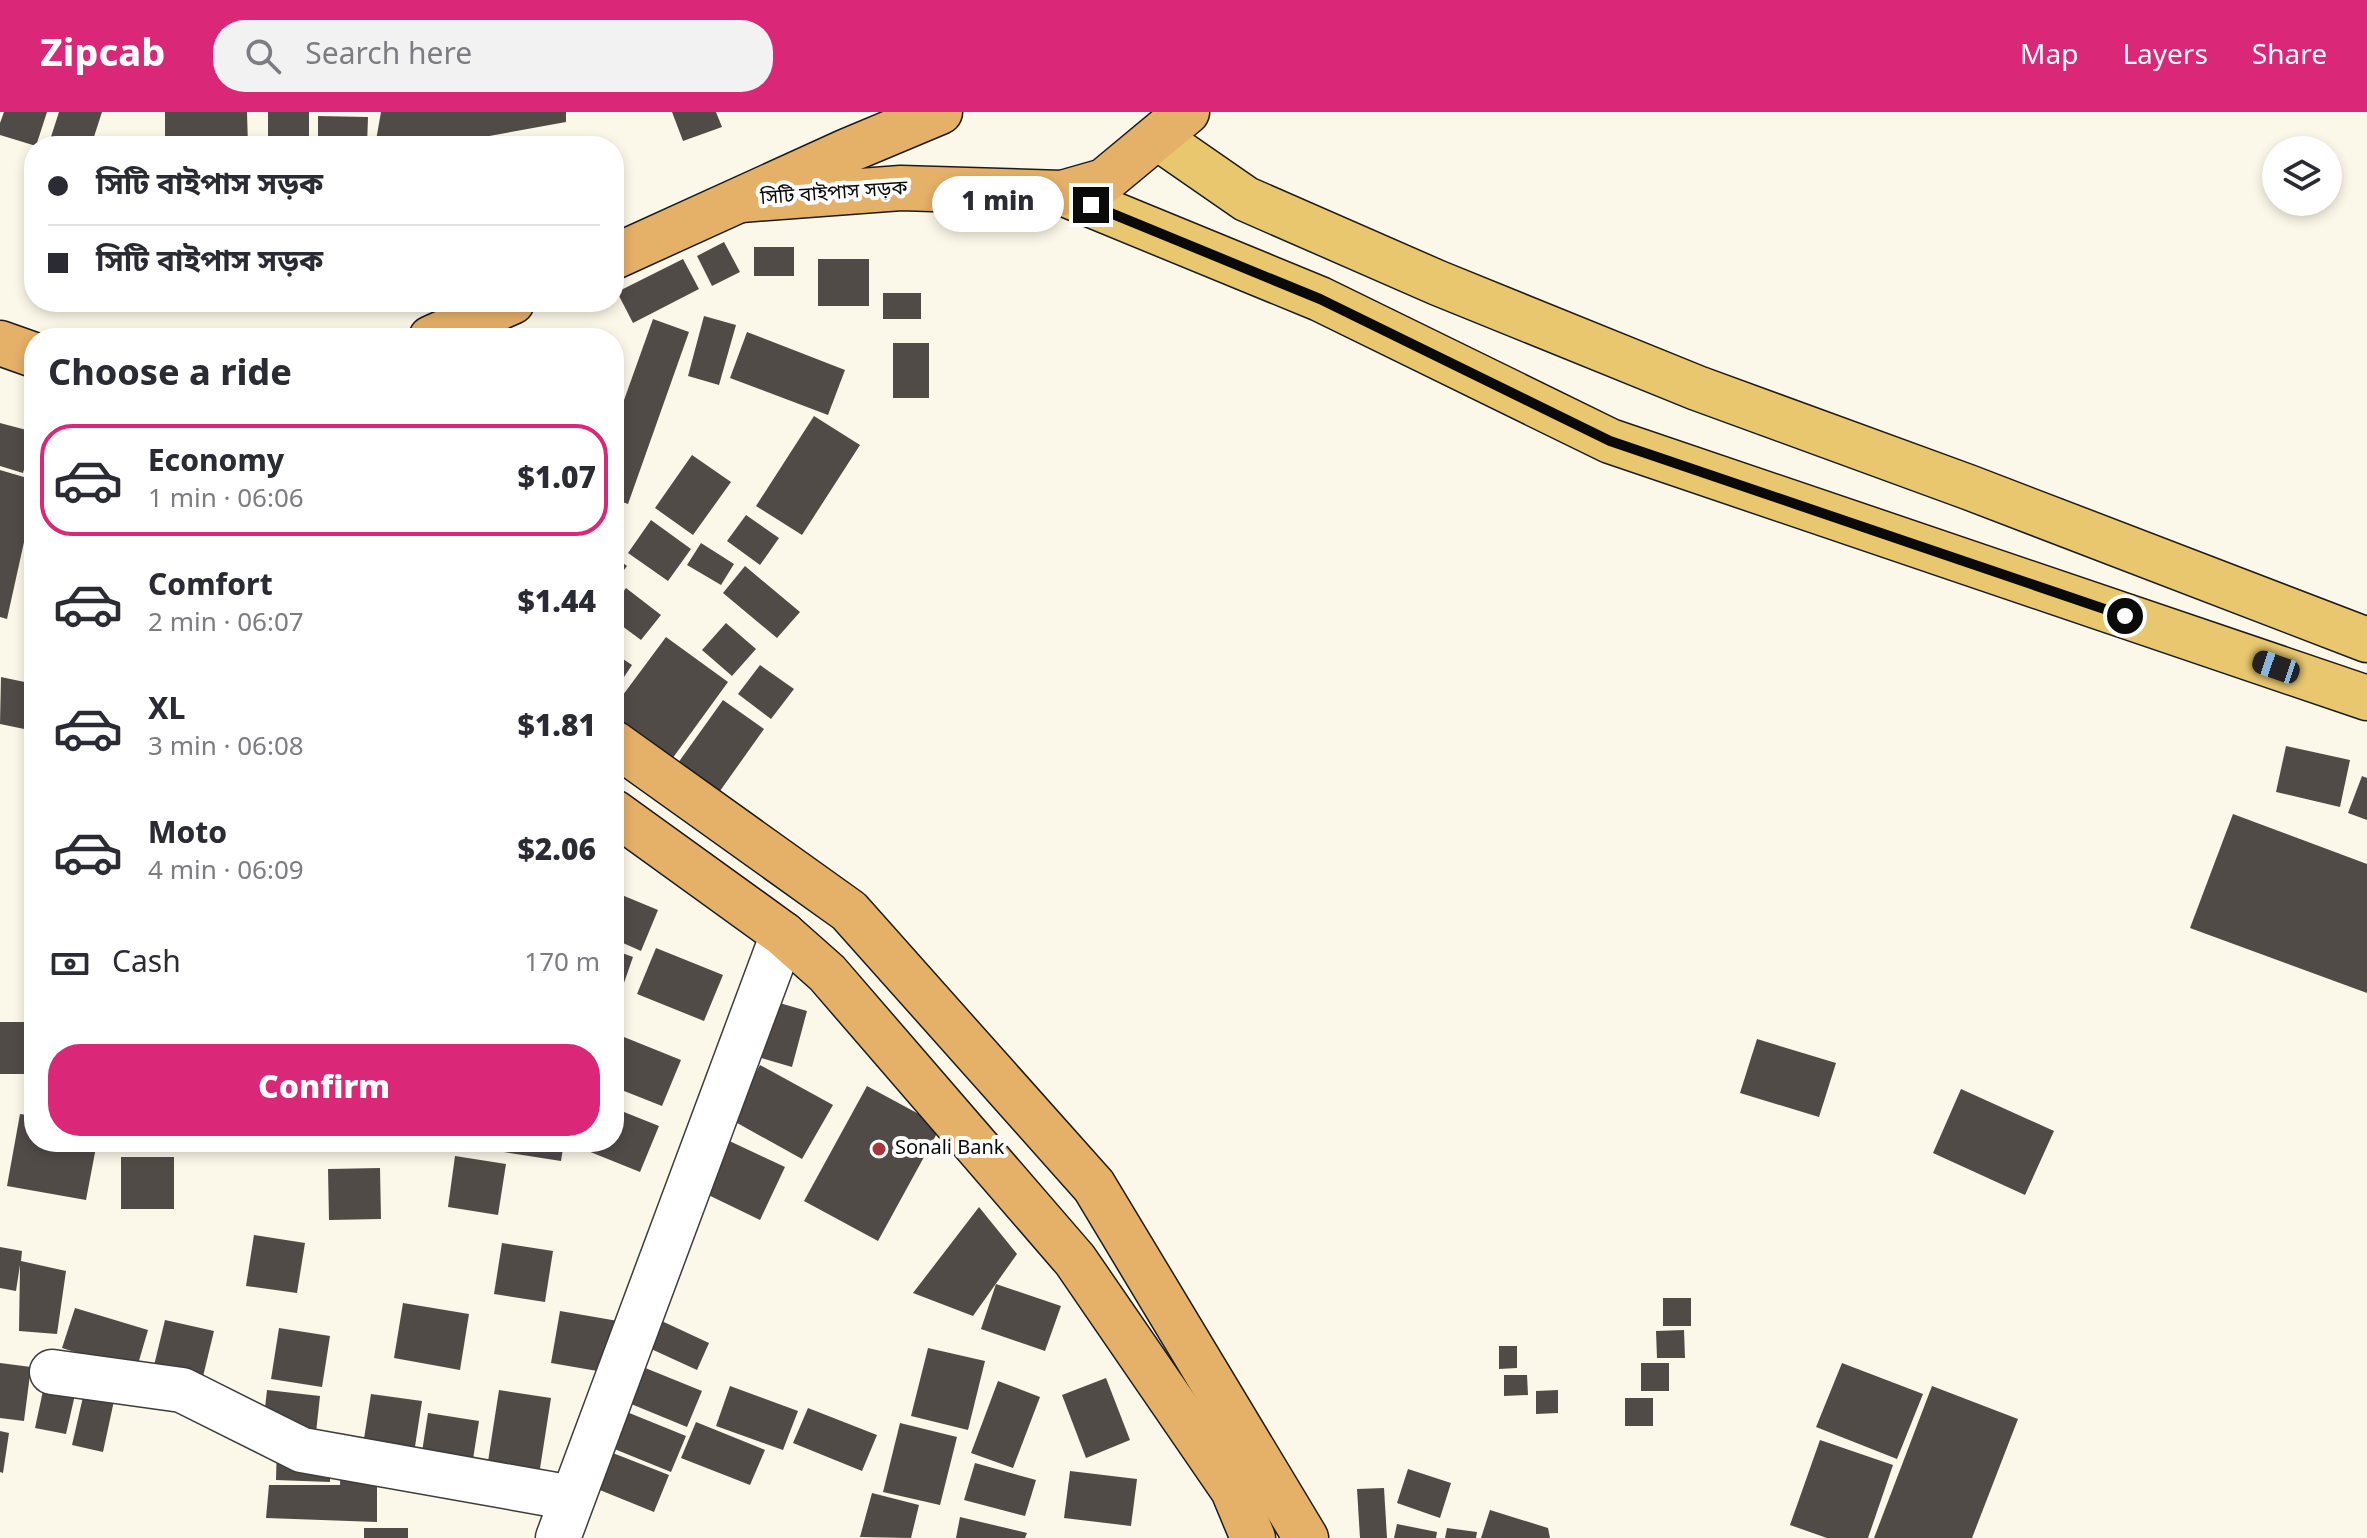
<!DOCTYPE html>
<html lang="en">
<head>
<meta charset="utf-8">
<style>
  body { margin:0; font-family:Georgia,"Noto Sans Bengali",serif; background:#f2f2f3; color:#2b2b33; height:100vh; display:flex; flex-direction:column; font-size:30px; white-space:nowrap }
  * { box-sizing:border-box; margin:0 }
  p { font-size:26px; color:#7c7c81 }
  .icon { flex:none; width:44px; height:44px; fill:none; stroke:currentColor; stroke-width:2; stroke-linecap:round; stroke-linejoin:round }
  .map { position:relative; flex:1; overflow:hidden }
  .details { position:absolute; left:24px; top:216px; width:600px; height:824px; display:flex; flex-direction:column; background:#fff; border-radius:32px; box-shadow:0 4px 12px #0003 }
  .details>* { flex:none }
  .hud { position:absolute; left:24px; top:24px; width:600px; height:176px; border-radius:32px; box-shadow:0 4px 12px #0003; display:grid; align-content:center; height:176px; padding:0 24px; background:#fff }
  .tools { position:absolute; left:2262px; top:24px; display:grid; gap:16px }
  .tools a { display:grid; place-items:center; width:80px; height:80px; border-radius:50%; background:#fff; box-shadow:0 4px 12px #0003; font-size:40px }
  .end { position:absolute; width:36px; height:36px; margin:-18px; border:10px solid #0a0a0a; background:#fff; box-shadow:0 0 0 4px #fff }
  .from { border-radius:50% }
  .bubble { position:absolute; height:56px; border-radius:28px; background:#fff; box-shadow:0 4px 12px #0003; font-size:26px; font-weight:800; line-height:56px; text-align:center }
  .car { position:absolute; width:24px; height:48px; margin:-24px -12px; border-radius:10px; box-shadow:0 0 6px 2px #0007; background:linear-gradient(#222 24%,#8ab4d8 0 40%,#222 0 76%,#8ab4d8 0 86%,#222 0) }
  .hud b { display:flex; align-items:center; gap:28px; height:76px; font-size:30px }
  .hud b+b { border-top:2px solid #e1e1e2 }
  .hud i { width:20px; height:20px; background:#2b2b33 }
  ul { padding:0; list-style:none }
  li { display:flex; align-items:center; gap:24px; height:112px; margin:0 16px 12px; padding:0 8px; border:4px solid transparent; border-radius:32px }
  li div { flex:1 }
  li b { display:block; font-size:30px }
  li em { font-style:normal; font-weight:800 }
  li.active { border-color:#db2777 }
  li>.icon { width:72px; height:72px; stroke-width:1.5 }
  h2 { padding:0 24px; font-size:36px; line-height:96px }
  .pay { display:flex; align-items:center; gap:20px; height:88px; padding:0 24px; font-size:30px }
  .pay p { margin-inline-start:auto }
  .cta { display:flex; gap:16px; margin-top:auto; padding:16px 24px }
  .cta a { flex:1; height:92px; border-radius:32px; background:#db2777; color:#fff; font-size:32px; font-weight:800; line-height:92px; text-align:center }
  header { display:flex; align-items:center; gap:48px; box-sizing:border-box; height:112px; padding:0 40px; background:#db2777; color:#fff }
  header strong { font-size:38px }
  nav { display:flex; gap:44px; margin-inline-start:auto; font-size:28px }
  .search { width:560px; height:72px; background:#f2f2f3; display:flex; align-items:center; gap:20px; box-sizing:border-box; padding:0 28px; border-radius:32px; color:#7c7c81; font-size:30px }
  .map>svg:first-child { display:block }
</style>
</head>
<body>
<header>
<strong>Zipcab</strong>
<div class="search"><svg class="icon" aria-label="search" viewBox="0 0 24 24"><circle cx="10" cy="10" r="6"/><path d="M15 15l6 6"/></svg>Search here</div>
<nav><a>Map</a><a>Layers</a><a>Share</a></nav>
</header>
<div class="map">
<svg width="2367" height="1426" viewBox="0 0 2367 1426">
  <rect width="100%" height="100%" fill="#fcf8e9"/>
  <!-- building -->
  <g fill="#514b48">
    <polygon points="4,0 47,0 36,34 0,23 0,11"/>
    <polygon points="59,0 102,0 91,34 48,34"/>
    <polygon points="165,0 247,0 248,34 165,34"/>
    <rect x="268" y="0" width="41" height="34"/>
    <polygon points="381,0 566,0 566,10 434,34 375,34"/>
    <polygon points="672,0 716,0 722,15 683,29"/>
    <polygon points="318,4 368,5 367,34 318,34"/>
    <polygon points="28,111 34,111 34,173 30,173"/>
    <polygon points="724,130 740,160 712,174 697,144"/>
    <rect x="754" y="135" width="40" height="29"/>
    <polygon points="683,147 699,177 633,211 617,180"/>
    <rect x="818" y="147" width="51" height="47"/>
    <rect x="883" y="181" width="38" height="26"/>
    <polygon points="704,204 736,213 719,273 688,264"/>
    <polygon points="653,207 689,220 628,392 614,387 614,316"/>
    <polygon points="747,220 845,258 828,303 730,266"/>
    <rect x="893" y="231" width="36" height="55"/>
    <polygon points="814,304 860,333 802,423 756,394"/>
    <polygon points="0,311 34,320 23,361 0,354"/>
    <polygon points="692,343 731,370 693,423 655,396"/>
    <polygon points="0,358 34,368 34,385 7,507 0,505"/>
    <polygon points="746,403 779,426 760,453 727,429"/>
    <polygon points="651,408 691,437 668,469 628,441"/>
    <polygon points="701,431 734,452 721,473 687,453"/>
    <polygon points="614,444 627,454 614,471"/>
    <polygon points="745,454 800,500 777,526 723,481"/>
    <polygon points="626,476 661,503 641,528 614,508 614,492"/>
    <polygon points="726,511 756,537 732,564 702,538"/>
    <polygon points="666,525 728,570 672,647 614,604 614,595"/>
    <polygon points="614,541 632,553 614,580"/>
    <polygon points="760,553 794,577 771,607 738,582"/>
    <polygon points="1,565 34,572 34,619 0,612"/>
    <polygon points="723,588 764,617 715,686 673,658"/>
    <polygon points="2286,634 2350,648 2340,695 2276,680"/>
    <polygon points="2362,664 2367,666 2367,708 2348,701"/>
    <polygon points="2233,702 2367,752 2367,881 2190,816"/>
    <polygon points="617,781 658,798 641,839 614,827 614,787"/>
    <polygon points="656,836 723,863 704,909 637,882"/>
    <polygon points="614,838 633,845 617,891 614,890"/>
    <polygon points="766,887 807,899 792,955 751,943"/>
    <rect x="0" y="910" width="33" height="52"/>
    <polygon points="614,921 681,948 662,994 614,975"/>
    <polygon points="1757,927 1836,951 1819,1005 1740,981"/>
    <polygon points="760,953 833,993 802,1047 730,1007"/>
    <polygon points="867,974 941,1014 878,1129 804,1089"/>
    <polygon points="1961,977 2054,1019 2025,1083 1933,1041"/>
    <polygon points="614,996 659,1014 640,1060 573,1033 574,1030 614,1030"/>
    <polygon points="20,1002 34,1004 34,1030 97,1030 86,1088 7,1074"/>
    <polygon points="721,1025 785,1055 760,1108 696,1077"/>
    <polygon points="486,1030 564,1030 561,1049 485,1037"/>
    <polygon points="455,1044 506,1052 498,1103 448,1095"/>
    <rect x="121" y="1045" width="53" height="52"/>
    <polygon points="380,1056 381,1107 329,1108 328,1057"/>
    <polygon points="979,1095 1017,1142 973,1204 913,1181"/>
    <polygon points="254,1123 305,1131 297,1181 246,1174"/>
    <polygon points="502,1131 553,1139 545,1190 494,1182"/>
    <polygon points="0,1135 22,1139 21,1149 66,1159 57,1222 19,1219 20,1153 16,1179 0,1176"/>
    <polygon points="996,1172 1061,1194 1045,1239 981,1217"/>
    <rect x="1663" y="1186" width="28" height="28"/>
    <polygon points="403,1191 469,1202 460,1258 394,1246"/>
    <polygon points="75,1196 148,1218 136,1259 62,1236"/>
    <polygon points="560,1199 618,1209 609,1261 551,1251"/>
    <polygon points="651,1204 709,1231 697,1258 638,1231"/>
    <polygon points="165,1208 214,1219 200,1277 151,1266"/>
    <polygon points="279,1216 330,1224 322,1275 271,1267"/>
    <polygon points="1684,1218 1685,1246 1657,1246 1656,1219"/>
    <polygon points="1499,1234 1517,1234 1517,1256 1499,1257"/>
    <polygon points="928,1236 985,1249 968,1318 911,1304"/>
    <polygon points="50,1246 82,1252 66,1322 35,1316"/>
    <polygon points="0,1251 31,1255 24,1309 0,1306"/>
    <polygon points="633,1251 702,1279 687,1315 619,1287"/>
    <rect x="1641" y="1251" width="28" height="28"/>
    <polygon points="1842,1251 1923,1282 1897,1347 1816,1315"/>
    <polygon points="88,1263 118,1270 103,1340 72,1333"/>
    <polygon points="1504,1263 1527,1263 1528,1283 1504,1284"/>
    <polygon points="1106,1266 1130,1328 1086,1346 1062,1283"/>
    <polygon points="998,1269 1040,1285 1013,1356 971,1341"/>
    <polygon points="730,1274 798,1299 783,1338 716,1314"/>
    <polygon points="1932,1274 2018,1307 1972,1426 1874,1426"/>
    <polygon points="267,1278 320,1284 316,1321 263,1314"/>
    <polygon points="499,1278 551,1286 539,1363 487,1356"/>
    <polygon points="1558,1278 1558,1301 1536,1302 1536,1279"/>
    <polygon points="371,1282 422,1289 414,1341 363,1333"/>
    <rect x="1625" y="1286" width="28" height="28"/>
    <polygon points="617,1296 686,1324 671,1360 602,1332"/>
    <polygon points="808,1296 877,1323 862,1359 793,1331"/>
    <polygon points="428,1301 479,1309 471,1360 420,1353"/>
    <polygon points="696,1310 765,1338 750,1373 681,1346"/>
    <polygon points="900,1311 957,1325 940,1393 883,1380"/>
    <polygon points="0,1319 9,1321 3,1361 0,1360"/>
    <polygon points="1820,1328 1893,1353 1868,1426 1827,1426 1790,1413"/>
    <polygon points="277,1329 331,1331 330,1370 276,1368"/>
    <polygon points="600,1336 669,1363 654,1400 585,1372"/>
    <polygon points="341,1348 377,1354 377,1410 266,1406 269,1373 340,1373"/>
    <polygon points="975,1351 1036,1368 1025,1404 964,1388"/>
    <polygon points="1408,1357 1451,1371 1440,1406 1397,1391"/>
    <polygon points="1070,1359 1137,1367 1131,1414 1064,1406"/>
    <polygon points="1384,1376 1387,1426 1360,1426 1357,1377"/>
    <polygon points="872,1381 919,1393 911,1426 860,1425"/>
    <polygon points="1490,1398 1548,1416 1550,1426 1481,1426"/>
    <polygon points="960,1405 1027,1421 1025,1426 956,1426"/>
    <polygon points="1397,1412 1437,1420 1436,1426 1394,1426"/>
    <rect x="364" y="1416" width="44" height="10"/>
    <polygon points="1447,1416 1477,1420 1476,1426 1445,1426"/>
  </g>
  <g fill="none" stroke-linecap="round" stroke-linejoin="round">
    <!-- minor casing -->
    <g stroke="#3d3d3d" stroke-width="47">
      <g id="minor">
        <polyline points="52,1260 182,1278 302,1338 572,1386"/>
        <polyline points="558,1426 783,822"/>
      </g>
    </g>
    <!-- primary casing -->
    <g stroke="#1b1b1b" stroke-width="47">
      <g id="primary">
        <polyline points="1158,26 1246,87 1438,171 1697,276 1968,375 2367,528"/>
        <polyline points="1062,81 1320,187 1610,329 2367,586"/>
      </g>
    </g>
    <!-- trunk casing -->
    <g stroke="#1b1b1b" stroke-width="47">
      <g id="trunk">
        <polyline points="741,88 901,76 1062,81 1104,69 1187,0"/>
        <polyline points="614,145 847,39 940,0"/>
        <polyline points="431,226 512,190"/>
        <polyline points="0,231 34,243"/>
        <polyline points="614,631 849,799 1094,1074 1306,1426"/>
        <polyline points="614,700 783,822 827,861 1075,1148 1233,1378 1253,1426"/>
      </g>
    </g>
    <!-- minor -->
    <use href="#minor" stroke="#fff" stroke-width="44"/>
    <!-- primary -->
    <use href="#primary" stroke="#e8c76e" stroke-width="44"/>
    <!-- trunk -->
    <use href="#trunk" stroke="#e5b068" stroke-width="44"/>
  </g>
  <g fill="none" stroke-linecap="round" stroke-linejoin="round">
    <!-- route -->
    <polyline stroke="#0a0a0a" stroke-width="10" points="1091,93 1320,187 1610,329 2125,504"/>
  </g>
  <!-- markers -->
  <circle fill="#a8343c" stroke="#fff" stroke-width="3" cx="879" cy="1037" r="8"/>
  <g text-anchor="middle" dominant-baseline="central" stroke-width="8" stroke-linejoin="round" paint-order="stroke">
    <!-- street labels -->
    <g font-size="20" fill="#0a0a0a" stroke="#fff">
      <text transform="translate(834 82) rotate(-4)">সিটি বাইপাস সড়ক</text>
    </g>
    <!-- poi labels -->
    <g font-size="20" fill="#0a0a0a" stroke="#fff" text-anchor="start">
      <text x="895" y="1037">Sonali Bank</text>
    </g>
  </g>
</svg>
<div class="tools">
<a><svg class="icon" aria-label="layers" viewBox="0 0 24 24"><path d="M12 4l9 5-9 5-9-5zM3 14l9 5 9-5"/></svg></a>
</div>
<i class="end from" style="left:2125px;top:504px"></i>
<i class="end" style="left:1091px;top:93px"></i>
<div class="bubble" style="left:932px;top:64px;width:132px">1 min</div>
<i class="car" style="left:2276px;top:555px;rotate:289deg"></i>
<div class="hud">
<b><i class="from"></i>সিটি বাইপাস সড়ক</b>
<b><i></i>সিটি বাইপাস সড়ক</b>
</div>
<section class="details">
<h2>Choose a ride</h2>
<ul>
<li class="active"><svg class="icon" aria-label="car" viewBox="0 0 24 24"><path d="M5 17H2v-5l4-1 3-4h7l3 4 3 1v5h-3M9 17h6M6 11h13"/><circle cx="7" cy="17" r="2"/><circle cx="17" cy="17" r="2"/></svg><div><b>Economy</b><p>1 min · 06:06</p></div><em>$1.07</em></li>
<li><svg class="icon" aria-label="car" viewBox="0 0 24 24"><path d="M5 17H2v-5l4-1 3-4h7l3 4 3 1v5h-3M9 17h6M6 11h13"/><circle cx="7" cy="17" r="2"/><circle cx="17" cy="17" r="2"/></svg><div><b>Comfort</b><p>2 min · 06:07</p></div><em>$1.44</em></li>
<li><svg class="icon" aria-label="car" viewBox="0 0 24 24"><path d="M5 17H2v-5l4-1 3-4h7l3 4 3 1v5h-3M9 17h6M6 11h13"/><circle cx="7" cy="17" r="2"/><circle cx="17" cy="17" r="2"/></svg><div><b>XL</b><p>3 min · 06:08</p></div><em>$1.81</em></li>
<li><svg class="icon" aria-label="car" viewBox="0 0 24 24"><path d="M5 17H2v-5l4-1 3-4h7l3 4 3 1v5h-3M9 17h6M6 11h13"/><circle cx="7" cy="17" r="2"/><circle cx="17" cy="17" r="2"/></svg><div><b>Moto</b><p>4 min · 06:09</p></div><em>$2.06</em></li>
</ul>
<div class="pay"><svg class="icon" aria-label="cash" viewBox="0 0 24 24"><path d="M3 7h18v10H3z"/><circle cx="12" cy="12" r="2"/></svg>Cash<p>170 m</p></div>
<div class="cta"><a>Confirm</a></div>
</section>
</div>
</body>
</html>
